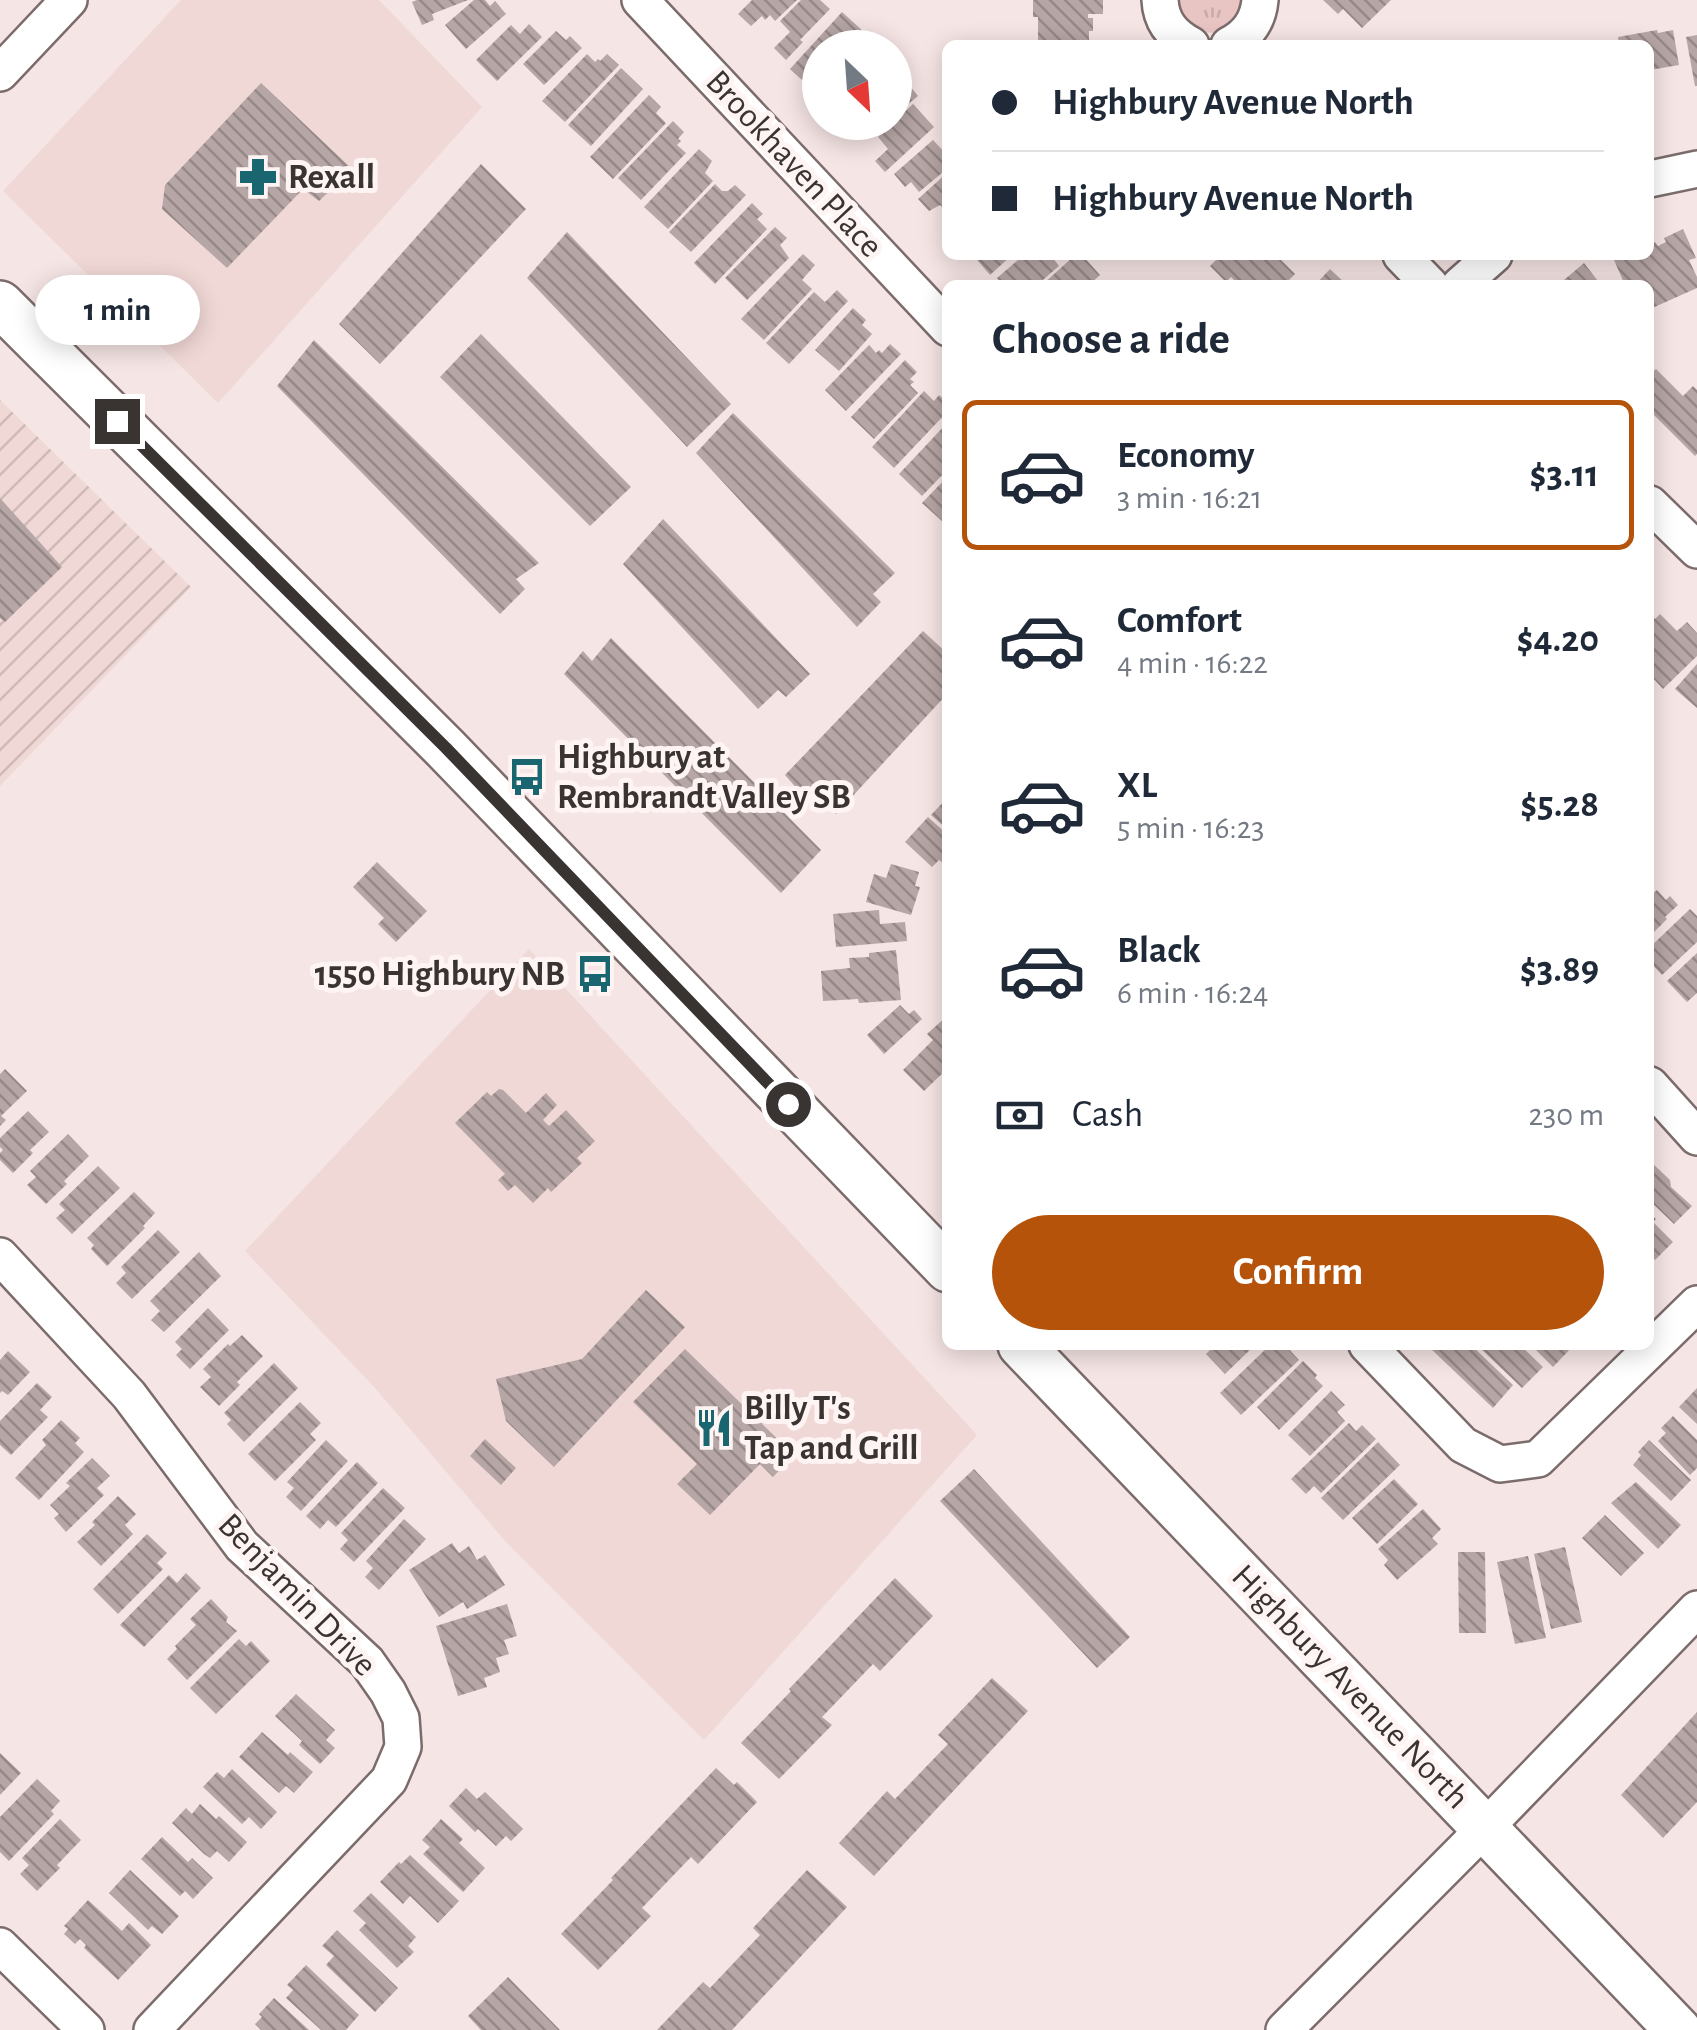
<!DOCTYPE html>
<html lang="en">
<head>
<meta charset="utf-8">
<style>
  body { margin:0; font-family:"Alegreya Sans",sans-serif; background:#f6f6f7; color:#1f2937; height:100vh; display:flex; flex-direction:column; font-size:38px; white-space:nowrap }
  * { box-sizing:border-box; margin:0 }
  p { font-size:32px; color:#747a83 }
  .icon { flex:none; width:55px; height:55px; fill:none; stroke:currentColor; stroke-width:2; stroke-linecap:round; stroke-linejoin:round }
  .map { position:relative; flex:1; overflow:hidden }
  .sheet { position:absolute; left:942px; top:280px; width:712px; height:1070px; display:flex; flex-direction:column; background:#fff; border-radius:15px; box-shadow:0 5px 25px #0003 }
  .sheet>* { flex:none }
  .guide { position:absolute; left:942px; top:40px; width:712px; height:220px; border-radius:15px; box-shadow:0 5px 25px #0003; display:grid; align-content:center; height:220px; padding:0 50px; background:#fff }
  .needle { width:65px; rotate:155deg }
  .buttons { position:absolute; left:802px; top:30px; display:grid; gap:20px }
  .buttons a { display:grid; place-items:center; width:110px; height:110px; border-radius:50%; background:#fff; box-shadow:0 5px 25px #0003; font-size:50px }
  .end { position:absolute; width:45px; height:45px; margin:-22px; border:12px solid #393332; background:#fff; box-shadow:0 0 0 5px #fff }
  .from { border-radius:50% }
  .bubble { position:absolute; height:70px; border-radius:35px; background:#fff; box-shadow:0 5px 25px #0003; font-size:32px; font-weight:600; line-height:70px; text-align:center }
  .guide b { display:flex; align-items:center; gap:35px; height:95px; font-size:38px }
  .guide b+b { border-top:2px solid #e0e1e3 }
  .guide i { width:25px; height:25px; background:#1f2937 }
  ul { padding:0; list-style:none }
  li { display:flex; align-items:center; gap:30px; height:150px; margin:0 20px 15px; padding:0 30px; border:5px solid transparent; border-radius:15px }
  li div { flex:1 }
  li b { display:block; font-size:38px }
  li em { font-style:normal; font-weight:600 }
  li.active { border-color:#b45309 }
  li>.icon { width:90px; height:90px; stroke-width:1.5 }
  h2 { padding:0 50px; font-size:45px; line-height:120px }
  .pay { display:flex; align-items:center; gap:25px; height:110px; padding:0 50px; font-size:38px }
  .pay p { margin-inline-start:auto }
  .button { display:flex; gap:20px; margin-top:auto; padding:20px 50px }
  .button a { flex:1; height:115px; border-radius:60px; background:#b45309; color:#fff; font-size:40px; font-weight:600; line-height:115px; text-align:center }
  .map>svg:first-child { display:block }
</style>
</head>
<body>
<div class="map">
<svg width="1697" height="2030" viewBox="0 0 1697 2030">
  <defs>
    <pattern id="industrial-furrows" width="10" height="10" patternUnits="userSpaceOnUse" patternTransform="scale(2.5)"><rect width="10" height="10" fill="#f0d8d6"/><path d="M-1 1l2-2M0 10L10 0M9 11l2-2" fill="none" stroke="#cfbab8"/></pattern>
    <pattern id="grass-tufts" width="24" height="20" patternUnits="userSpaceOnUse" patternTransform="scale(2.5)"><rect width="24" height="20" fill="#e8c5c3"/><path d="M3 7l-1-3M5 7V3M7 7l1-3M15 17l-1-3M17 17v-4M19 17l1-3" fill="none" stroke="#c8aaa8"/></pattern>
    <pattern id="building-back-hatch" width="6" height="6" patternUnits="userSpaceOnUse" patternTransform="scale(2.5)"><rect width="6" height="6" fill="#b6a6a5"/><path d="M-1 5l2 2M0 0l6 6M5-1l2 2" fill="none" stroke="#958887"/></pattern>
  </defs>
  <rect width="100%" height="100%" fill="#f5e5e4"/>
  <!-- built -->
  <g fill="#f0d8d6">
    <polygon points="181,0 379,0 482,107 218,403 3,191"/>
    <polygon points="529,949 977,1435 704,1740 505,1541 376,1389 245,1251"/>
  </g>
  <!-- industrial -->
  <polygon fill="url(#industrial-furrows)" points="0,400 191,587 0,786"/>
  <!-- grass -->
  <path fill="url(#grass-tufts)" d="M1177,0H1242C1236,44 1185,43 1177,0Z"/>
  <!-- building -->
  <g fill="url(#building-back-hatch)">
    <polygon points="417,0 468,0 432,14 434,20 422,25 412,2"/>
    <polygon points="474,0 485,0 490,6 495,1 506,14 466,49 445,25"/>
    <polygon points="752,0 797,0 775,21 770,15 765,20 762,16 751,26 738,14"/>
    <polygon points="801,0 820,0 830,9 800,40 803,42 786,60 774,48 790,32 780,21"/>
    <polygon points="1033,0 1103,0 1103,14 1088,14 1088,18 1093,18 1093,31 1089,31 1089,45 1038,45 1038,17 1033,17"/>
    <polygon points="1323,0 1391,0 1362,28 1343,9 1338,14"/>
    <polygon points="842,12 864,32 850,48 820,48 820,80 812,89 790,69"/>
    <polygon points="529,24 542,37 497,81 476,60 511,25 520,34"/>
    <polygon points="1657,30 1658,33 1673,30 1679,65 1650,70 1650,45 1619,45 1618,37"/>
    <polygon points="556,31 566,40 570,36 582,48 544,85 523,64"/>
    <polygon points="1697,35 1697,86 1695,86 1686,37"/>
    <polygon points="587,54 595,62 598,59 600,61 607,54 619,65 565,122 542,101"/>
    <polygon points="621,68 643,89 591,146 568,125"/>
    <polygon points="900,74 918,96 895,115 895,78"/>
    <polygon points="261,83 352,169 319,201 303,189 227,268 162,209 165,185"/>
    <polygon points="649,95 661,107 656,113 666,123 613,179 590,157"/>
    <polygon points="913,104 934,127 885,172 875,161 888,149 878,137"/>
    <polygon points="673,121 684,132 678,139 681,141 677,145 686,153 641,200 618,178"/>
    <polygon points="933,140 948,156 948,168 919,192 911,182 905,187 894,174"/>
    <polygon points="699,149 712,161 705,173 713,181 668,229 644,207"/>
    <polygon points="481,164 526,209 380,364 339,324"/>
    <polygon points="948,172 948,213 940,205 929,211 918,199"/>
    <polygon points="715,184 722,191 728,191 735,185 746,195 691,252 669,232"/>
    <polygon points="752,203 763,214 757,219 767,229 715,284 694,263"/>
    <polygon points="775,227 787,238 780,245 789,258 747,300 725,278"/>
    <polygon points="1683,229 1696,258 1689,260 1697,277 1697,288 1650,309 1650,285 1625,285 1614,260 1625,255 1650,255 1650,244 1655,242 1658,246 1666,242 1664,238"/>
    <polygon points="567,232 731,404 687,447 527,278"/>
    <polygon points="803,254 815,265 802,280 812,289 764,340 741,319"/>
    <polygon points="973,255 1012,255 990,275"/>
    <polygon points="1024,255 1050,255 1059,266 1037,285 1003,285 997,278"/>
    <polygon points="1075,255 1082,255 1100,275 1089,285 1042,285"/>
    <polygon points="1221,255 1282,255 1279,258 1295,274 1284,285 1239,285 1231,277 1226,282 1210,266"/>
    <polygon points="1584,263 1601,285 1558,285"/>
    <polygon points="1330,269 1347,285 1315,285"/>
    <polygon points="837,290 848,301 789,364 766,343 814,292 825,302"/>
    <polygon points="853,308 866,320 862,325 872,334 839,371 815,350"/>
    <polygon points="481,334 631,487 590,526 440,377"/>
    <polygon points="314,340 539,563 516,579 525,589 500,614 277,386"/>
    <polygon points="890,344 901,354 846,411 825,390 869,345 876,353 879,350 882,353"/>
    <polygon points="905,360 917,372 910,379 914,382 910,385 918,393 874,439 851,417"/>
    <polygon points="1656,369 1683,396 1693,386 1697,390 1697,454 1695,456 1650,411 1650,374"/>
    <polygon points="924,391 934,401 939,395 948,403 948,411 894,468 872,447"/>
    <polygon points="733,413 895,573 873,594 881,602 857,627 696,453"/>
    <polygon points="948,422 948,469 922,496 899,474"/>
    <polygon points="948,476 948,517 943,522 922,503"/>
    <polygon points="0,498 62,567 5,622 0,618"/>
    <polygon points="663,519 810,674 786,697 778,690 758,709 623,564"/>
    <polygon points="1650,613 1655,619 1660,614 1677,631 1687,622 1697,633 1697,656 1663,689 1650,675"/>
    <polygon points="923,631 948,654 948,693 836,814 814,792 807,800 785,775"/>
    <polygon points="611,638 821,850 781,893 564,674 583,651 592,661"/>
    <polygon points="1697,664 1697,708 1675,689"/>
    <polygon points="948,797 948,830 931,815"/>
    <polygon points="928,817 948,835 948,858 943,863 939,860 932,867 905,842"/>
    <polygon points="377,862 427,911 396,942 378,924 384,918 353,887"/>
    <polygon points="891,864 919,872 915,886 920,887 911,915 866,902 874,874 886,878"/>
    <polygon points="1657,890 1666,900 1670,896 1678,905 1665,917 1667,919 1650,936 1650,896"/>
    <polygon points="1690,909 1697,916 1697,942 1662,975 1650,962 1650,947"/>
    <polygon points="879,910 880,924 905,922 907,941 836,947 833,914"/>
    <polygon points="896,950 901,1000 859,1003 858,999 823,1001 821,971 850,968 849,958 869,957 869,953"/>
    <polygon points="1697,953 1697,993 1687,1002 1667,981"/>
    <polygon points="900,1005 909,1014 914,1010 922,1019 884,1054 867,1035"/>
    <polygon points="948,1015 948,1068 924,1091 903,1070 933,1040 927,1034"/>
    <polygon points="5,1069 27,1091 1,1116 6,1120 0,1126 0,1074"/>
    <polygon points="499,1089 503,1090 526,1113 546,1093 557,1105 543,1120 549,1126 566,1110 595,1141 577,1158 582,1163 551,1192 548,1188 533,1203 515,1185 508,1191 498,1180 505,1174 455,1123 487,1092 491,1096"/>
    <polygon points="28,1111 49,1132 30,1150 33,1153 13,1173 0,1160 0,1153 3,1150 0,1147 0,1138"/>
    <polygon points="68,1134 89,1156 64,1181 67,1184 46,1204 27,1185 36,1177 30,1171"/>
    <polygon points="1650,1161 1670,1180 1671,1187 1692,1206 1674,1224 1650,1201"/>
    <polygon points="98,1166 120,1188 72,1234 56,1218 65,1210 59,1204"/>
    <polygon points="134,1192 155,1213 143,1226 145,1228 107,1266 91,1249 94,1245 87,1238"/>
    <polygon points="1650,1213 1656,1219 1653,1222 1673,1242 1655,1260 1650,1254"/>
    <polygon points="158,1230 180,1252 132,1299 116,1283 126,1273 121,1267"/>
    <polygon points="199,1252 221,1276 164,1332 151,1320 160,1311 150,1301"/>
    <polygon points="646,1290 685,1327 554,1467 506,1421 496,1379 582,1359"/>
    <polygon points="208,1308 229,1330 190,1369 176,1355 182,1349 175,1342"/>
    <polygon points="242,1335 263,1356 237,1382 240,1385 219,1406 200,1387 211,1377 203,1369 228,1344 230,1346"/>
    <polygon points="1215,1345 1255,1345 1225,1374 1206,1354"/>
    <polygon points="1270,1345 1285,1345 1299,1360 1241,1415 1220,1393"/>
    <polygon points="1431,1345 1471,1345 1513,1385 1493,1408 1429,1347"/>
    <polygon points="1477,1345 1520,1345 1543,1367 1522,1388"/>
    <polygon points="1531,1345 1574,1345 1553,1367"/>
    <polygon points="685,1349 794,1455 773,1477 760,1464 710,1515 677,1484 697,1464 633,1402"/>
    <polygon points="8,1351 30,1372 8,1395 2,1391 0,1393 0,1360"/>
    <polygon points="1303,1361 1317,1375 1315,1378 1323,1386 1279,1430 1257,1407"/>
    <polygon points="274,1363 298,1388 244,1442 227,1424 231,1420 224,1413"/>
    <polygon points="37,1383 52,1397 40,1410 48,1417 11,1455 0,1445 0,1421"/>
    <polygon points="1697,1388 1697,1424 1679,1407"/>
    <polygon points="1331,1391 1345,1405 1337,1412 1345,1421 1310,1456 1288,1435"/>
    <polygon points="300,1402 321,1423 310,1434 316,1440 275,1481 248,1454"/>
    <polygon points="1673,1416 1697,1440 1697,1468 1690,1475 1658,1441 1666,1433 1661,1428"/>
    <polygon points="61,1420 80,1438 75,1443 84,1452 39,1500 15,1478 46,1445 42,1440"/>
    <polygon points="1349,1423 1356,1431 1362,1425 1376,1439 1321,1493 1314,1486 1306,1494 1291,1479"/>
    <polygon points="485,1439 516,1468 501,1485 470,1456"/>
    <polygon points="326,1440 348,1461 301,1511 286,1497 294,1488 287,1482"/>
    <polygon points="1649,1440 1691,1480 1671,1501 1633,1465 1641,1455 1638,1452"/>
    <polygon points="1378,1442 1400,1465 1343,1520 1321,1498"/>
    <polygon points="92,1458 110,1476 97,1488 104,1495 66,1532 54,1518 59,1514 50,1505 70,1486 66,1483"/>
    <polygon points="357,1462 378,1483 336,1527 328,1520 320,1529 306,1516"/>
    <polygon points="974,1469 1130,1637 1097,1668 940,1501"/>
    <polygon points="1394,1479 1418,1504 1377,1544 1352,1518"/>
    <polygon points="1636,1482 1681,1525 1658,1549 1611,1503"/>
    <polygon points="383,1488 405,1508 354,1562 340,1549 348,1540 341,1533"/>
    <polygon points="118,1496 136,1514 125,1525 133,1534 101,1566 77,1542 95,1525 92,1522"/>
    <polygon points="1423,1509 1441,1529 1432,1538 1438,1544 1397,1580 1384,1565 1388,1560 1378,1549"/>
    <polygon points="1605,1515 1644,1553 1621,1576 1582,1538"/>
    <polygon points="404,1519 426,1539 379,1590 365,1577 373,1568 366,1561"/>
    <polygon points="147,1534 167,1553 157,1563 163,1569 118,1614 93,1589"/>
    <polygon points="452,1543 459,1553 469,1546 477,1560 485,1555 505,1585 467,1609 463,1602 439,1617 409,1570"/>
    <polygon points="1565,1547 1582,1622 1551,1629 1534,1554"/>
    <polygon points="1458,1552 1485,1552 1486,1633 1459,1633"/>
    <polygon points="1528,1556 1546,1638 1515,1644 1497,1562"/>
    <polygon points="186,1573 201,1588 144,1647 120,1625 169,1575 177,1583"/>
    <polygon points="895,1578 933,1616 880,1671 873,1664 822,1717 832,1725 779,1779 741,1743 791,1691 789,1689"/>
    <polygon points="211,1599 228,1617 226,1622 237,1631 187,1680 167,1659 177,1649 175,1646 196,1625 190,1619"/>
    <polygon points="507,1604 517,1636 504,1640 509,1654 496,1658 500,1672 484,1678 487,1687 458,1696 436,1626"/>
    <polygon points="239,1639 246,1646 251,1641 270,1661 216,1714 190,1688"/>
    <polygon points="992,1678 1028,1711 874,1876 839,1843 887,1791 895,1799 948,1744 938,1735"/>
    <polygon points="296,1694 335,1730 326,1740 335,1748 320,1764 299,1745 302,1741 275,1716"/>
    <polygon points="1697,1712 1697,1802 1663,1838 1621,1795"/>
    <polygon points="262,1732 288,1755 290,1752 313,1772 294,1793 286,1786 279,1793 239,1757"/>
    <polygon points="0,1753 21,1773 0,1795"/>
    <polygon points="716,1768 734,1785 737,1782 757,1802 698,1864 691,1857 642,1908 651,1916 598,1970 561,1934 613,1880 611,1878"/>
    <polygon points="232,1769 277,1812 261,1829 249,1817 242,1824 203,1787 217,1772 224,1778"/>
    <polygon points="37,1779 60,1801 51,1811 54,1814 9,1861 0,1852 0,1817"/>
    <polygon points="466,1788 477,1799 485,1792 523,1829 511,1841 506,1836 496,1846 478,1829 475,1832 449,1806"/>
    <polygon points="200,1804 216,1819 219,1816 247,1842 229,1862 217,1851 210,1858 204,1854 172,1823 186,1808 192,1814"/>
    <polygon points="60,1819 81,1840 57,1865 60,1868 37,1891 20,1874 29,1865 22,1858"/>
    <polygon points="441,1819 463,1839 459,1843 485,1868 463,1892 423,1854 430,1847 422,1840"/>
    <polygon points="162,1837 188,1862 192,1858 213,1878 193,1899 185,1891 180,1896 141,1859"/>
    <polygon points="410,1855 459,1901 438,1923 410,1896 403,1904 380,1882 399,1862 401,1864"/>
    <polygon points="130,1870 179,1916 162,1934 152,1926 148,1930 109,1893"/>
    <polygon points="807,1870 847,1907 732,2030 657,2030 703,1982 710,1988 760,1935 753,1928"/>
    <polygon points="371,1893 416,1937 408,1946 414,1952 397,1968 359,1930 366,1923 353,1911"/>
    <polygon points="88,1900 122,1931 129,1923 151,1945 118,1980 84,1948 86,1945 80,1939 75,1944 64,1934 68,1929 64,1926"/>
    <polygon points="337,1930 398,1988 375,2012 326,1965 334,1956 322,1946"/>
    <polygon points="306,1965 359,2015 346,2030 321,2030 286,1998 293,1990 287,1985"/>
    <polygon points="508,1977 560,2030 481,2030 468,2016"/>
    <polygon points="274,1998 309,2030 261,2030 255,2024 262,2017 259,2014"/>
  </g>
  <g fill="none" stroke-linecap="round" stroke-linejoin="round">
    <!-- minor casing -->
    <g stroke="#7b6c6b" stroke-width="40">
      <g id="minor">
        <polyline points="640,0 948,328"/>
        <path d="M1160,0C1161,21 1172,35 1191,45"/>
        <path d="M1229,45C1248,35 1258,21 1260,0"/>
        <polyline points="0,73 69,0"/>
        <polyline points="1650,179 1697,169"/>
        <polyline points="1401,255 1430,285"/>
        <polyline points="1460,285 1494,255"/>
        <polyline points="1650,504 1697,550"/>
        <polyline points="1650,1085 1697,1137"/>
        <polyline points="0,1256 129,1395 242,1546 367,1662 388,1692 401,1718 403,1747 389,1780 152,2030"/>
        <polyline points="1367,1345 1463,1445 1500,1464 1538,1459 1697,1304"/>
        <polyline points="0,1946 86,2030"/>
        <polyline points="1284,2030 1485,1828 1697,1609"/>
      </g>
    </g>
    <!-- major casing -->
    <g stroke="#7b6c6b" stroke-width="50">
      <g id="major">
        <polyline points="0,304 446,749 948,1269"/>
        <polyline points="1021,1345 1678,2030"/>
      </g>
    </g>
    <!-- minor -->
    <use href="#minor" stroke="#fff" stroke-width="35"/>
    <!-- major -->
    <use href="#major" stroke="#fff" stroke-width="45"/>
  </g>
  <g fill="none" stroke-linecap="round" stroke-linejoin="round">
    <!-- route -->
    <polyline stroke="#393332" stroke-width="12" points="117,421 446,748 788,1104"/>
  </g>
  <!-- icons -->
  <defs>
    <g id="pharmacy-bare" transform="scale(3)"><path d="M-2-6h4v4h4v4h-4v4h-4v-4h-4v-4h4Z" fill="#1a6670" stroke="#fef4f3" stroke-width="2.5" paint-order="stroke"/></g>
    <g id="bus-bare" transform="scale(3)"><path d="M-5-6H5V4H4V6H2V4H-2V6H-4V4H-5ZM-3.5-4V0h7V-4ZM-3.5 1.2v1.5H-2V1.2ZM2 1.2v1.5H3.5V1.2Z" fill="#1a6670" stroke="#fef4f3" stroke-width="2.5" paint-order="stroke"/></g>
    <g id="restaurant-bare" transform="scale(3)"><path d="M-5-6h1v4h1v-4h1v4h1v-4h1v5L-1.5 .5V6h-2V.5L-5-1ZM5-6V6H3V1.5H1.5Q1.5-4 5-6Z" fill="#1a6670" stroke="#fef4f3" stroke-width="2.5" paint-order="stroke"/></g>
  </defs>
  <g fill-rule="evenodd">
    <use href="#pharmacy-bare" x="258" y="177"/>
    <use href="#bus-bare" x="527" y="777"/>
    <use href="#bus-bare" x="595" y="974"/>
    <use href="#restaurant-bare" x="714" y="1428"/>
  </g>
  <g text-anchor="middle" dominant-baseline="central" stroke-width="10" stroke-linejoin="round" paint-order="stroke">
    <!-- street labels -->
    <g font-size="35" fill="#393332" stroke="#fef4f3">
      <text transform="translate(794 164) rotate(47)">Brookhaven Place</text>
      <text transform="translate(297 1595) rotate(46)">Benjamin Drive</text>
      <text transform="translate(1350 1687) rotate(46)">Highbury Avenue North</text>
    </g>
    <!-- poi labels -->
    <g font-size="35" font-weight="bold" fill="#393332" stroke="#fef4f3" text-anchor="start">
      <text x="288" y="177">Rexall</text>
      <text x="557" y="757">Highbury at<tspan x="557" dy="40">Rembrandt Valley SB</tspan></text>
      <text x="565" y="974" text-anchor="end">1550 Highbury NB</text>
      <text x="744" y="1408">Billy T's<tspan x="744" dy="40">Tap and Grill</tspan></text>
    </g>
  </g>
</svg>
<div class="buttons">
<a><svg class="needle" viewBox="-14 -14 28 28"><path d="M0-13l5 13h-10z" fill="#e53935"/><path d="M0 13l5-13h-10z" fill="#747a83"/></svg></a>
</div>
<i class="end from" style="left:788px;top:1104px"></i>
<i class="end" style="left:117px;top:421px"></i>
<div class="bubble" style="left:35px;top:275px;width:165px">1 min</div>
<div class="guide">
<b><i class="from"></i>Highbury Avenue North</b>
<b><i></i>Highbury Avenue North</b>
</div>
<section class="sheet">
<h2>Choose a ride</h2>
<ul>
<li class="active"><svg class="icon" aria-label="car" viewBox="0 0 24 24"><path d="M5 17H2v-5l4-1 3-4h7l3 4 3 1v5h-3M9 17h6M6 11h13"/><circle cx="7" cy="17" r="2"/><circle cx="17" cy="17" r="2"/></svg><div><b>Economy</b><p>3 min · 16:21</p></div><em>$3.11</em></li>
<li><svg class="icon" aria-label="car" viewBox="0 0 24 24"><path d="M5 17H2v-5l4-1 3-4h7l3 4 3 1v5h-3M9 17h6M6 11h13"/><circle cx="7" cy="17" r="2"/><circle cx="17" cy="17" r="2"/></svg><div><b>Comfort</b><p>4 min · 16:22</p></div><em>$4.20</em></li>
<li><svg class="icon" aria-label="car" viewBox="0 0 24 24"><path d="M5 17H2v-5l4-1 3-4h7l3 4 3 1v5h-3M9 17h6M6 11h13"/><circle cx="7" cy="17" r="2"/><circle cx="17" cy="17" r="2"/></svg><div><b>XL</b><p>5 min · 16:23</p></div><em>$5.28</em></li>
<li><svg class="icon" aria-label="car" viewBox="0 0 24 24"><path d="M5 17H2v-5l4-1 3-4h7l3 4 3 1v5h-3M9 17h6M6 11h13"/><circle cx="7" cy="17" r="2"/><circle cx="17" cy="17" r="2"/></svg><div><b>Black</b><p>6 min · 16:24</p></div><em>$3.89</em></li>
</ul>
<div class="pay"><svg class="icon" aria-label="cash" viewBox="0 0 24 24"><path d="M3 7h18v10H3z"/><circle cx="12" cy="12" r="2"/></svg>Cash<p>230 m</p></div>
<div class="button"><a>Confirm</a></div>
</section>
</div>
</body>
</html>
